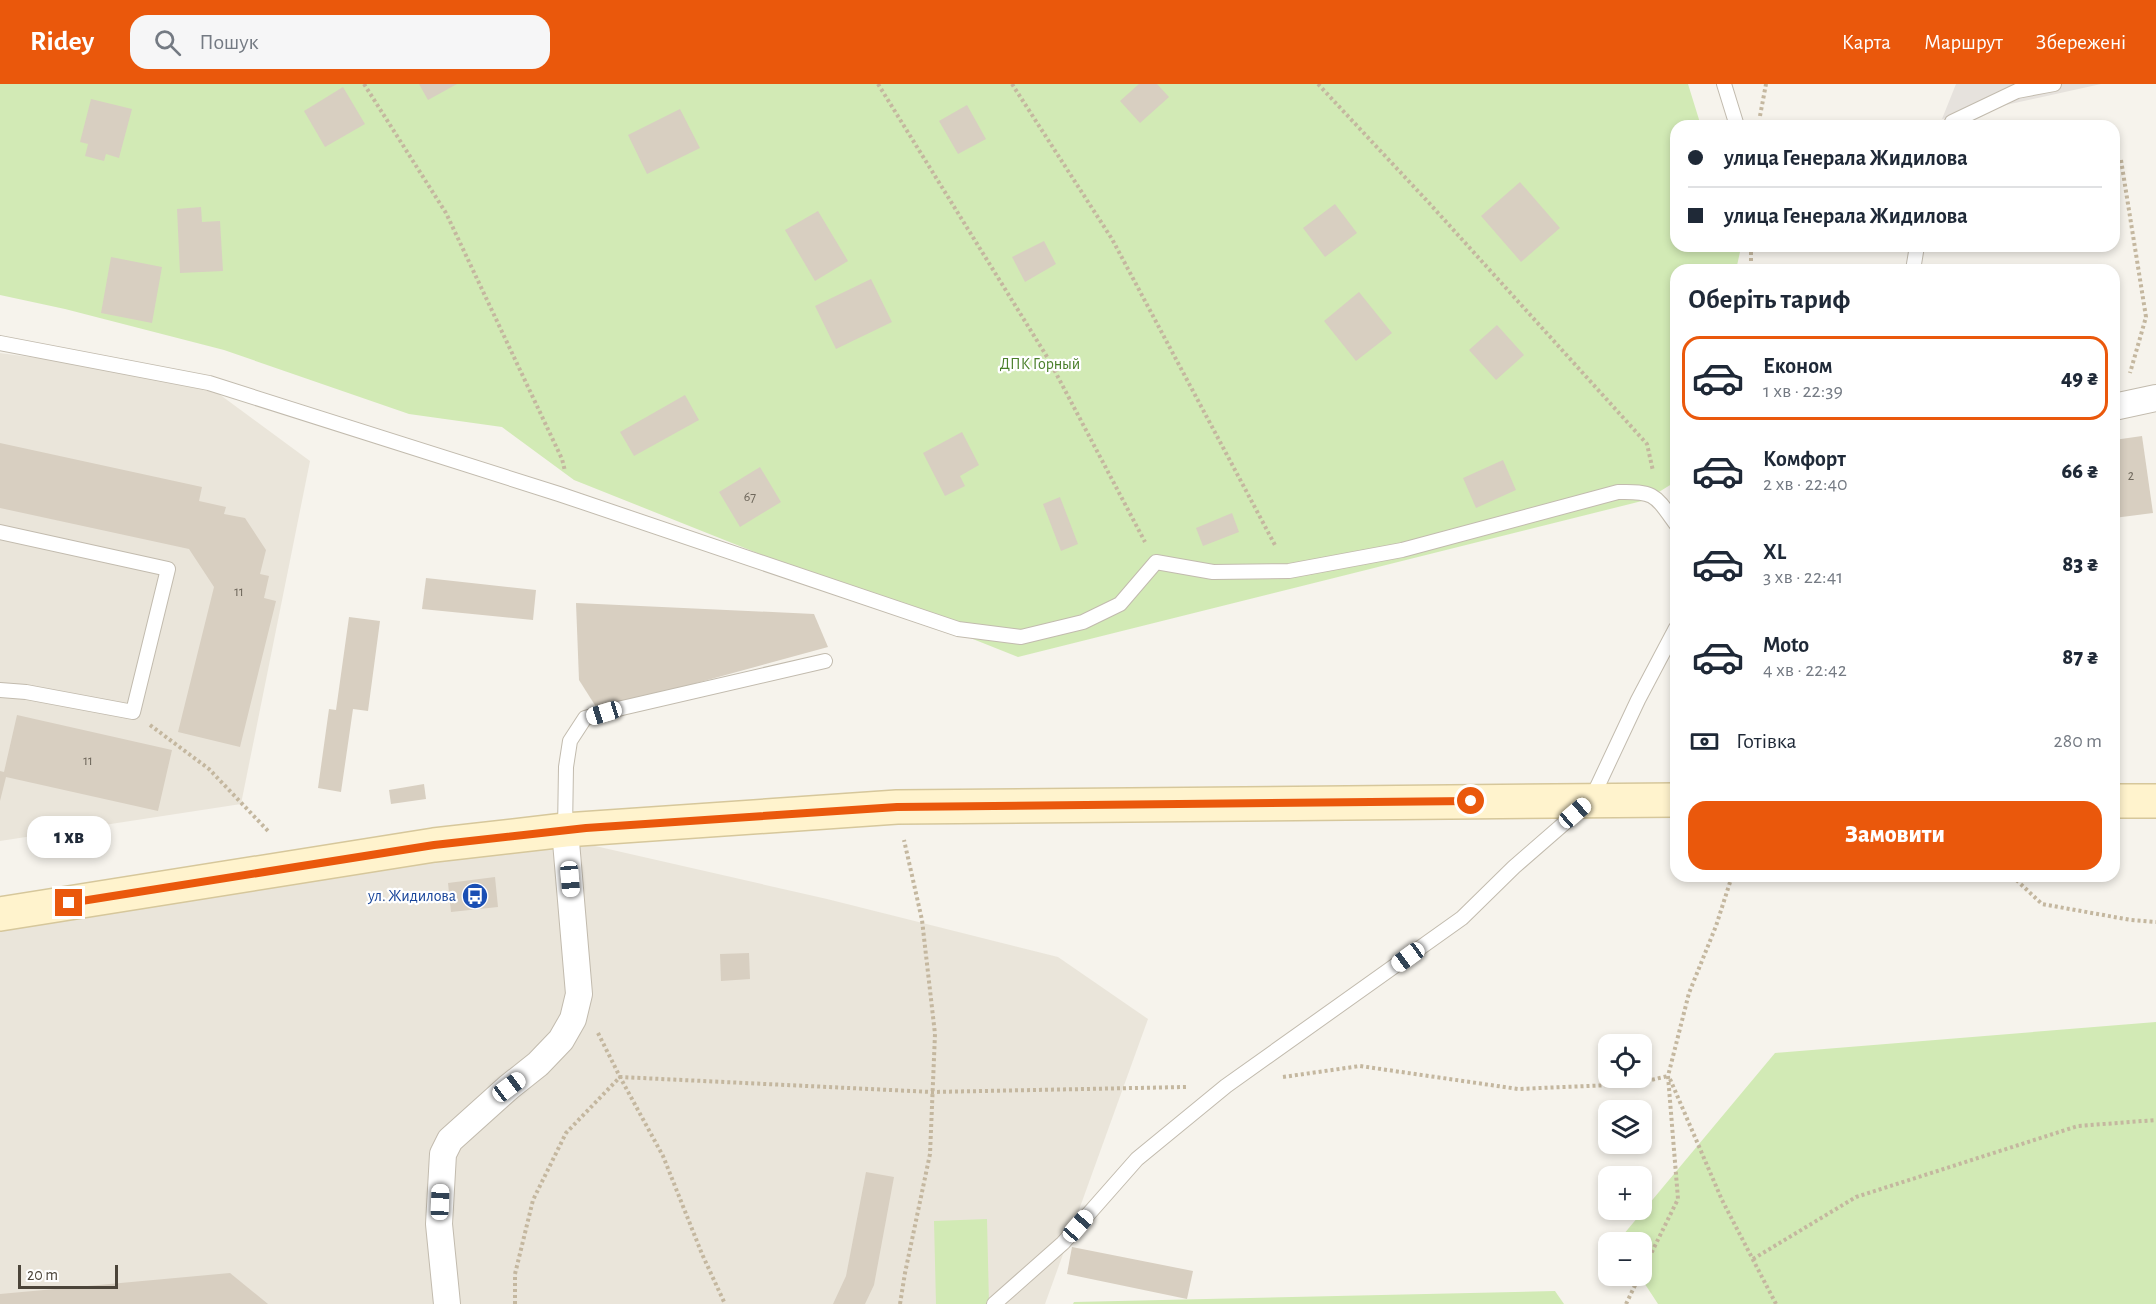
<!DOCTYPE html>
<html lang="uk">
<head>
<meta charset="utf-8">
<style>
  body { margin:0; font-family:"Alegreya Sans",sans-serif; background:#f6f6f7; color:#1f2937; height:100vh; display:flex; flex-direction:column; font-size:22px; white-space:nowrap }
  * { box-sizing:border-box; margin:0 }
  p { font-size:20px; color:#747a83 }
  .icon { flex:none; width:33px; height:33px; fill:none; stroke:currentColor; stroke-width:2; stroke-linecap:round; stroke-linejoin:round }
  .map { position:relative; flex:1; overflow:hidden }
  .panel { position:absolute; left:1670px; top:180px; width:450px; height:618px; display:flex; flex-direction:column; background:#fff; border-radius:18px; box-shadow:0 3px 9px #0003 }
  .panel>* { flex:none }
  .guide { position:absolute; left:1670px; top:36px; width:450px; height:132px; border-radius:18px; box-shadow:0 3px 9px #0003; display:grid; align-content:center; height:132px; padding:0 18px; background:#fff }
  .buttons { position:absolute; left:1598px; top:950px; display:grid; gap:12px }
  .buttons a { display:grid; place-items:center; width:54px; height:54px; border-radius:12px; background:#fff; box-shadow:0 3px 9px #0003; font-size:30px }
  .scale { position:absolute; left:18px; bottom:15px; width:100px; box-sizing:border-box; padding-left:6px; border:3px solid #4b4439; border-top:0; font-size:16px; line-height:21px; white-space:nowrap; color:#4b4439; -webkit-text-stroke:4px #fff; paint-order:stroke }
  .end { position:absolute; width:27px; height:27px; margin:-14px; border:8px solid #ea580c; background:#fff; box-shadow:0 0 0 3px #fff }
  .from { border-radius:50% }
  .bubble { position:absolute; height:42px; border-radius:18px; background:#fff; box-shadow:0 3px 9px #0003; font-size:20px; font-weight:800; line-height:42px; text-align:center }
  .car { position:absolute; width:18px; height:36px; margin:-18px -9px; border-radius:8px; box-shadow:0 0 4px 2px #0007; background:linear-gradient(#fff 24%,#345 0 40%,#fff 0 76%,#345 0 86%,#fff 0) }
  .guide b { display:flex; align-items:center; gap:21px; height:57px; font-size:22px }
  .guide b+b { border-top:2px solid #e0e1e3 }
  .guide i { width:15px; height:15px; background:#1f2937 }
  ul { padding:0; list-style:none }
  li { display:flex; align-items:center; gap:18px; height:84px; margin:0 12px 9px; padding:0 6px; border:3px solid transparent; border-radius:18px }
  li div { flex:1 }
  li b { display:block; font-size:22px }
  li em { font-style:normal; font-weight:800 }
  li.selected { border-color:#ea580c }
  li>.icon { width:54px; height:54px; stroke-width:1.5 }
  h2 { padding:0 18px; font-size:27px; line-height:72px }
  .pay { display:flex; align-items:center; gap:15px; height:66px; padding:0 18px; font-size:22px }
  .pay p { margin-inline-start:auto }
  .button { display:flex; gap:12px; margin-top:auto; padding:12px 18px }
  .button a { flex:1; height:69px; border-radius:18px; background:#ea580c; color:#fff; font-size:24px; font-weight:800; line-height:69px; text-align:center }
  header { display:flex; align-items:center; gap:36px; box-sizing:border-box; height:84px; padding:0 30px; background:#ea580c; color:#fff }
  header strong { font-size:28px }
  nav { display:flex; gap:33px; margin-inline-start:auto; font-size:21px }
  .search { width:420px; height:54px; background:#f6f6f7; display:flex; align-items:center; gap:15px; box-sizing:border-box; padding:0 21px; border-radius:18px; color:#747a83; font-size:22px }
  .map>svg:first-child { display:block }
</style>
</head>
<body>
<header>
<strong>Ridey</strong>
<div class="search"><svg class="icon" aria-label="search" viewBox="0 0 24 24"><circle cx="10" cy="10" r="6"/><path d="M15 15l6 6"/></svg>Пошук</div>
<nav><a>Карта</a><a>Маршрут</a><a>Збережені</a></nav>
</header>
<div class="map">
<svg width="2156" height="1220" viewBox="0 0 2156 1220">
  <rect width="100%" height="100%" fill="#f6f3ec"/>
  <!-- residential -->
  <g fill="#eae5da">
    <polygon points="0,269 200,296 310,377 241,720 0,757"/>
    <polygon points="582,759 827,815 1058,873 1148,935 1045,1220 0,1220 0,838 475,769"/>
  </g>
  <!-- industrial -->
  <polygon fill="#e6e2dd" points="1956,0 2101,0 1942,35"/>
  <!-- green -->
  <g fill="#d2eab5">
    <polygon points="0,0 1688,0 1701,42 1676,42 1676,162 1738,162 1740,168 1736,186 1676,186 1675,398 1646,416 1018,573 574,396 502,343 409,330 224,266 65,225 0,211"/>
    <polygon points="2156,938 2156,1220 1658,1220 1639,1191 1641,1191 1641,1158 1618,1157 1775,969"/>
    <polygon points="987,1135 989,1220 936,1220 934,1137"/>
    <polygon points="1555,1207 1564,1220 1073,1220 1074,1218"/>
  </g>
  <!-- building -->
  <g fill="#d8cfc1">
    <polygon points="419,0 457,0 428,16"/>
    <polygon points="1139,0 1157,0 1169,13 1140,39 1120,17"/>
    <polygon points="343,3 365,40 325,63 304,27"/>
    <polygon points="91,15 132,25 119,74 106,70 104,77 85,72 88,60 80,58"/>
    <polygon points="967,21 986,55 958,70 939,37"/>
    <polygon points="680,25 700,64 647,90 628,51"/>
    <polygon points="1520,98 1560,144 1521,178 1481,132"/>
    <polygon points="1335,120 1357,149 1325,173 1303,144"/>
    <polygon points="201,123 202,138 220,137 223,187 180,189 177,125"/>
    <polygon points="818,127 848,177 815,197 785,146"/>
    <polygon points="1044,157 1056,180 1025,198 1012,173"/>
    <polygon points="111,173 162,183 152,239 101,229"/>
    <polygon points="871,195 892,238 836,265 815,222"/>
    <polygon points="1359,208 1392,249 1356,277 1324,237"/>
    <polygon points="1497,241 1524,271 1496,296 1469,266"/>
    <polygon points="685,311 699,336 634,372 620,348"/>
    <polygon points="962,348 979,381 960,392 965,402 945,412 923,369"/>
    <polygon points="2142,352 2153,429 2114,434 2114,356"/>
    <polygon points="0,359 202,403 199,417 226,423 224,430 245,434 266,466 260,490 269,492 264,514 276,517 240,663 178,648 214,503 189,465 0,424"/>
    <polygon points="1503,376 1516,406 1476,424 1463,394"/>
    <polygon points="760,383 781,418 740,443 719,408"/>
    <polygon points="1060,413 1078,460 1061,467 1043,420"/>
    <polygon points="1232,429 1239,448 1203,462 1196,444"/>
    <polygon points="426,494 536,506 533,536 422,525"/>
    <polygon points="576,519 814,530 828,563 598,626 579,596"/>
    <polygon points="349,533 380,537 368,627 353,625 341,708 318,704 329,625 336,626"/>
    <polygon points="17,631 172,666 158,727 6,693 0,717 0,687 4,688"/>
    <polygon points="424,700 426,715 391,720 389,706"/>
    <polygon points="495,793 498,823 451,828 448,799"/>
    <polygon points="749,869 750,895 721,897 720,870"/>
    <polygon points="866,1088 894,1093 874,1201 865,1220 833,1220 846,1192"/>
    <polygon points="1072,1163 1193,1187 1187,1215 1067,1190"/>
    <polygon points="230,1189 268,1220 0,1220 0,1210"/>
  </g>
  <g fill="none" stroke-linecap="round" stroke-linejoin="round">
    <!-- lane casing -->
    <g stroke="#c2bbae" stroke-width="16">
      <g id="lane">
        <polyline points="1724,0 1737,42"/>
        <polyline points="1952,38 2017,7 2054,0"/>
        <polyline points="1913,186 1917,162"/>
        <path d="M0,259L209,299L559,410L958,545L1021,553L1083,538L1120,520L1156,478L1213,488L1289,487L1402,466L1618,408C1655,407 1655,411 1676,440"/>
        <polyline points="0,448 168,485 133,628 26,608 0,606"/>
        <polyline points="565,746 566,683 570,657 585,634 622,624 825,577"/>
        <polyline points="994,1220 1063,1159 1137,1075 1226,1002 1462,834 1514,783 1591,716 1638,616 1676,544"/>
      </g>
    </g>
    <!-- street casing -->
    <g stroke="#c2bbae" stroke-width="28">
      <g id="street">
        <polyline points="2114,323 2156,314"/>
        <polyline points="447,1220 439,1140 443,1070 450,1056 509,1003 538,980 561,956 573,935 579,910 565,746"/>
      </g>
    </g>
    <!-- secondary casing -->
    <g stroke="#d6c79b" stroke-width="36">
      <g id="secondary">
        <polyline points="2114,717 2156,717"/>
        <polyline points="0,830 434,761 565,746 897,723 1676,716"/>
      </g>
    </g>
    <!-- path -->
    <g stroke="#c4b79f" stroke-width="4" stroke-dasharray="3 3" stroke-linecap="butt">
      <polyline points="364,0 446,129 562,375 565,387"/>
      <polyline points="878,0 1049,276 1145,458"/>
      <polyline points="1012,0 1112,155 1276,463"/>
      <polyline points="1318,0 1430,120 1647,360 1653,387"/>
      <polyline points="1760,32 1766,0"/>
      <polyline points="2121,76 2146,233 2130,289"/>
      <polyline points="1751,162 1751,186"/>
      <polyline points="150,641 209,685 269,748"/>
      <polyline points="2012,792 2042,820 2131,836 2156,838"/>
      <polyline points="598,949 620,993 663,1072 702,1170 725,1220"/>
      <polyline points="1283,993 1360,982 1518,1005 1634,1000 1668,992"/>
      <polyline points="1670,995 1722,1116 1776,1220"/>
      <polyline points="1753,1175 1856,1113 2078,1042 2156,1036"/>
      <polyline points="1641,1190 1678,1115 1668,992 1689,909 1716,842 1732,792"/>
      <polyline points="515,1220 515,1190 533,1116 566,1049 620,993 932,1008 1186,1003"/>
      <polyline points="900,1220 905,1189 930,1070 935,950 922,836 904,756"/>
      <polyline points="1626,1220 1640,1191"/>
    </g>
    <!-- lane -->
    <use href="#lane" stroke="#fff" stroke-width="14"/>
    <!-- street -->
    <use href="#street" stroke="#fff" stroke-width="26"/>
    <!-- secondary -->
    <use href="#secondary" stroke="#fff3cd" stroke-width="33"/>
  </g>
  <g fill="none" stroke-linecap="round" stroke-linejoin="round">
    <!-- route -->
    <polyline stroke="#ea580c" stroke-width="8" points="69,819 434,761 586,744 897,723 1471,717"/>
  </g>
  <!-- icons -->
  <defs>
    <g id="bus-disc" transform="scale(1.35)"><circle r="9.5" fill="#1a4fb4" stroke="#fff"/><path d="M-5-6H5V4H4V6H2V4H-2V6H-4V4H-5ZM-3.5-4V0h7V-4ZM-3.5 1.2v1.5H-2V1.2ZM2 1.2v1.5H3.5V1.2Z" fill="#fff"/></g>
  </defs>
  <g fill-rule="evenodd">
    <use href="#bus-disc" x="475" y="812"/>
  </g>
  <g text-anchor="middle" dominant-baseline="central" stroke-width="4.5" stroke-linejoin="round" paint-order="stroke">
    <!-- number labels -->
    <g font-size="14" fill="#6e675b">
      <text x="2131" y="392">2</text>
      <text x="750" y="413">67</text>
      <text x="239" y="508">11</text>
      <text x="88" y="677">11</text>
    </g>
    <!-- park labels -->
    <g font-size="16" fill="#4a7f2a" stroke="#fff">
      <text x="1040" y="280">ДПК Горный</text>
    </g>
    <!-- transit labels -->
    <g font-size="16" fill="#164399" stroke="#fff" text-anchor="end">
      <text x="456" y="812">ул. Жидилова</text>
    </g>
  </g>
</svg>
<div class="buttons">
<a><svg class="icon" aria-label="locate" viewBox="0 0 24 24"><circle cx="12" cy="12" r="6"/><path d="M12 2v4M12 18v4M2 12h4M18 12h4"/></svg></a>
<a><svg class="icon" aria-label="layers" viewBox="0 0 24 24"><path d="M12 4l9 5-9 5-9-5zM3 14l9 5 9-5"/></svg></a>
<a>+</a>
<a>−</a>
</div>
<div class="scale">20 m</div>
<i class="end from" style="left:1471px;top:717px"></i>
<i class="end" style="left:69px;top:819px"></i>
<div class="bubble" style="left:27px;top:732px;width:84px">1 хв</div>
<i class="car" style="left:604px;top:629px;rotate:253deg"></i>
<i class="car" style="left:1575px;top:729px;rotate:49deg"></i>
<i class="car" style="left:570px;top:795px;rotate:175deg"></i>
<i class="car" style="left:1408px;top:873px;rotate:234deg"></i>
<i class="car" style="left:509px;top:1003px;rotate:53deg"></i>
<i class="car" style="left:440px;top:1118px;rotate:2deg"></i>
<i class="car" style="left:1078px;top:1142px;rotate:41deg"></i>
<div class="guide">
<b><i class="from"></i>улица Генерала Жидилова</b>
<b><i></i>улица Генерала Жидилова</b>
</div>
<section class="panel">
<h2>Оберіть тариф</h2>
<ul>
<li class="selected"><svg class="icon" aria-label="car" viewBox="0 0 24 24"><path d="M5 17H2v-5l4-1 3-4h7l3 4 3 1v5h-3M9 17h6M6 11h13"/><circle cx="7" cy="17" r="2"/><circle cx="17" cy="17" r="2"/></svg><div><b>Економ</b><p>1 хв · 22:39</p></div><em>49 ₴</em></li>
<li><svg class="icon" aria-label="car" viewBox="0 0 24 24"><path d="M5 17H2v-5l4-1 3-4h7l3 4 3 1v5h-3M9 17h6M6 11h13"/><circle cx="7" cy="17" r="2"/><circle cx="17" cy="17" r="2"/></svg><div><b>Комфорт</b><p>2 хв · 22:40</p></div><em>66 ₴</em></li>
<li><svg class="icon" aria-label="car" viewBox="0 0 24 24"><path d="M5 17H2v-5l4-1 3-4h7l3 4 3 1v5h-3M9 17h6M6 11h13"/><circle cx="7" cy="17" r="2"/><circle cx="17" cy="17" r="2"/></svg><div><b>XL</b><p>3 хв · 22:41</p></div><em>83 ₴</em></li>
<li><svg class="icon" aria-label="car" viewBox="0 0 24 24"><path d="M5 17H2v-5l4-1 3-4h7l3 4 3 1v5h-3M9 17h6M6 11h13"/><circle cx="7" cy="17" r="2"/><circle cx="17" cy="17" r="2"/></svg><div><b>Moto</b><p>4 хв · 22:42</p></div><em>87 ₴</em></li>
</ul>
<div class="pay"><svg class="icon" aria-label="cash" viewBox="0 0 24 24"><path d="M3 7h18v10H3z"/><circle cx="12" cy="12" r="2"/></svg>Готівка<p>280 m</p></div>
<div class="button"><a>Замовити</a></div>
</section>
</div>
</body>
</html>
